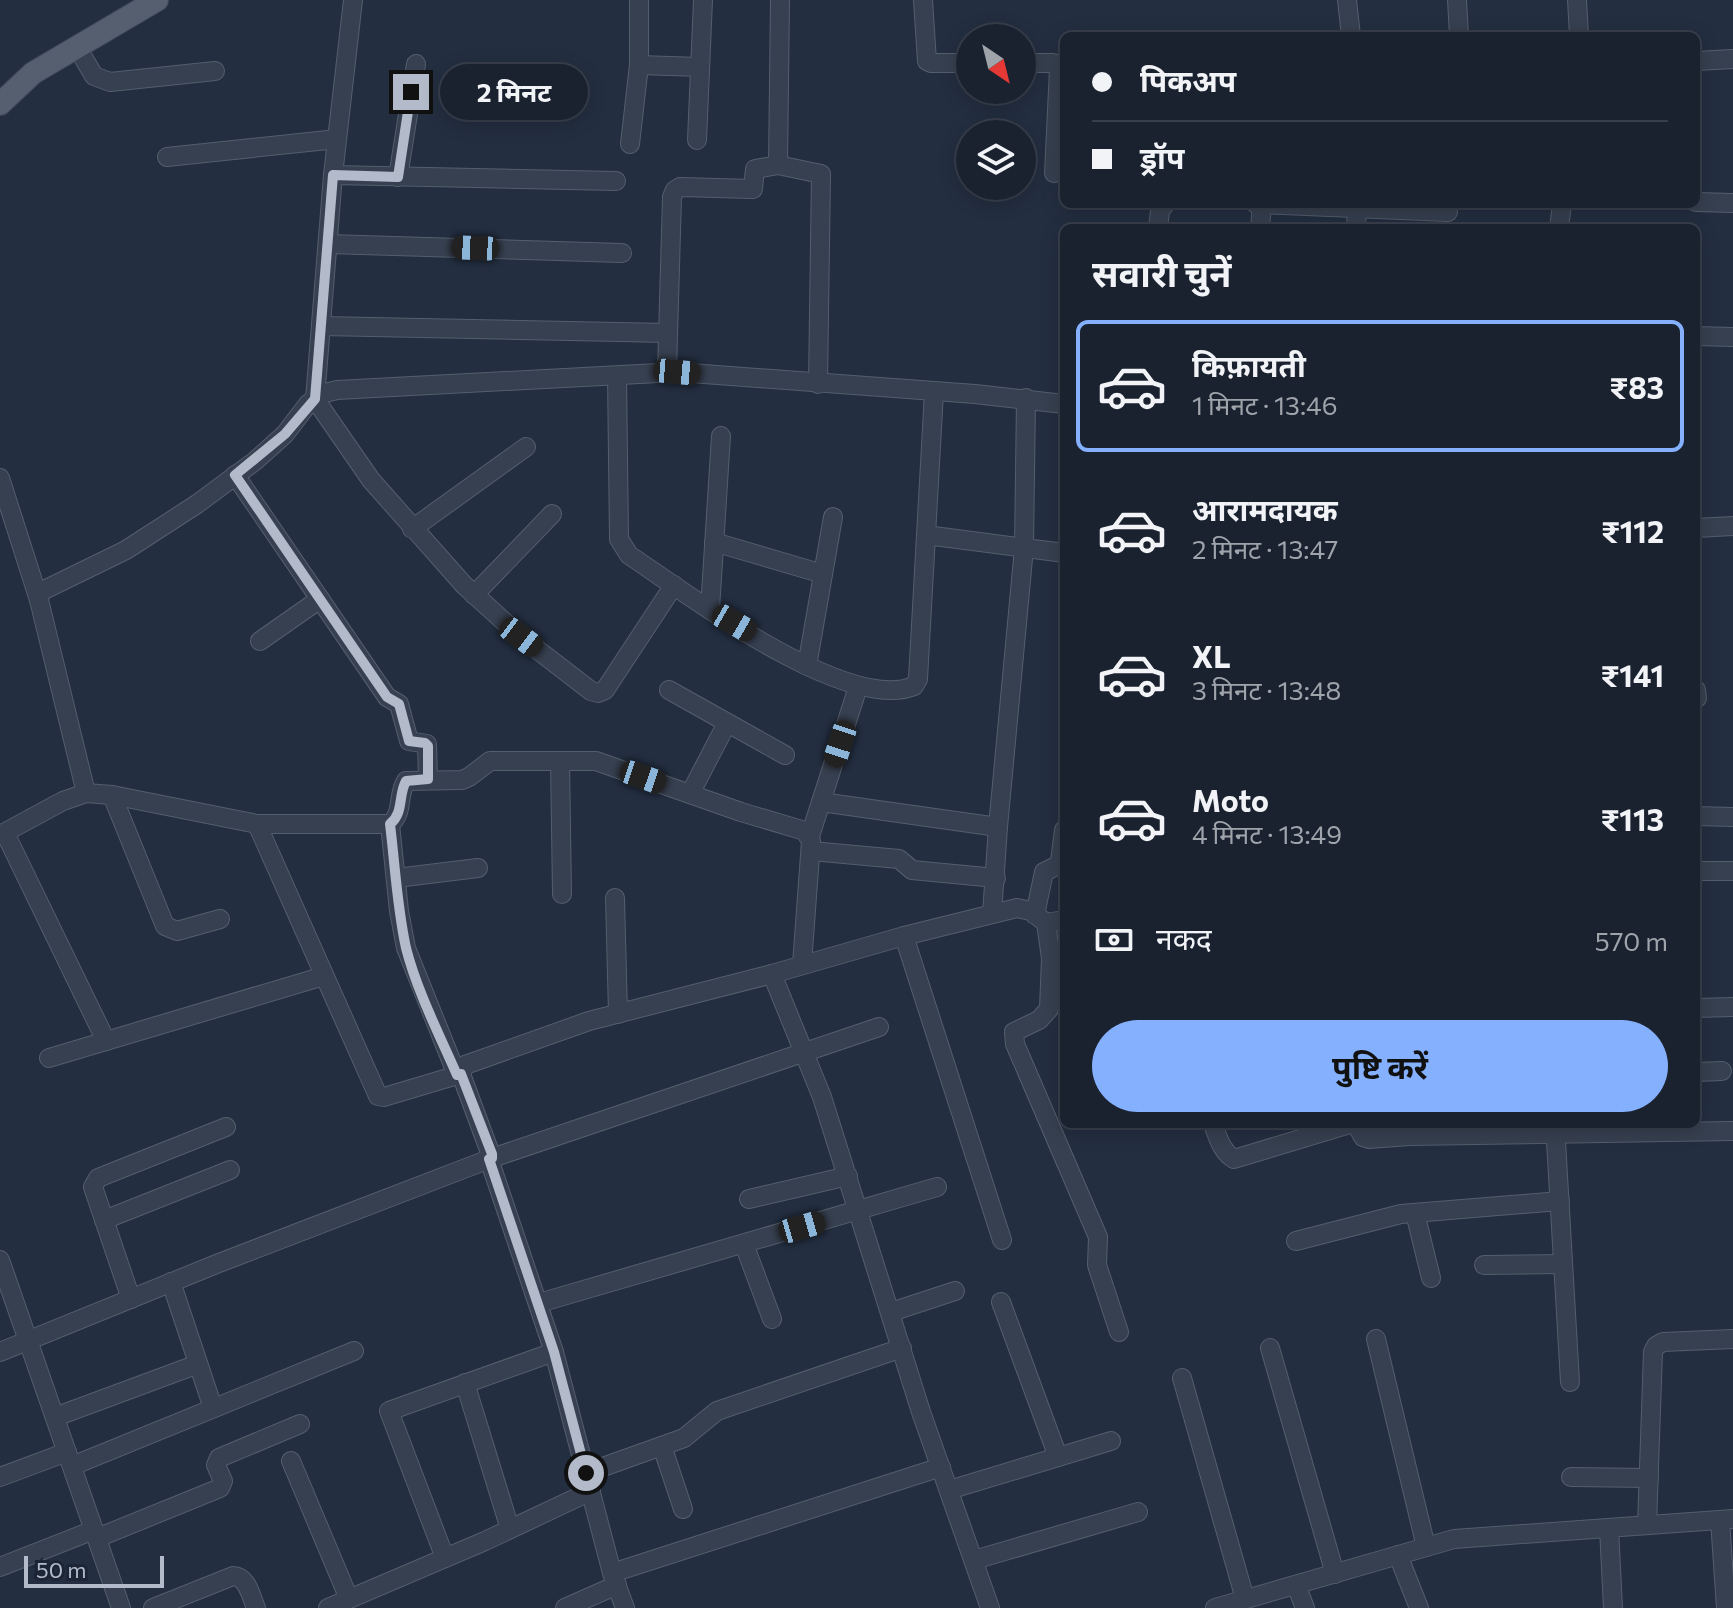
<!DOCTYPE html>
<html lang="hi">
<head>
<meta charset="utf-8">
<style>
  body { margin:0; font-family:Commissioner,"Noto Sans Devanagari",sans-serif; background:#272f3c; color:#f1f3f6; height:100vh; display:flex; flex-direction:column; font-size:30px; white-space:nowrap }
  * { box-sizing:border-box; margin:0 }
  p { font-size:26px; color:#9fa4ab }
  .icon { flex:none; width:44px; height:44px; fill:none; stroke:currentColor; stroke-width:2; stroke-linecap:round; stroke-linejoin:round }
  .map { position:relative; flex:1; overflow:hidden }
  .side { position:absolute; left:1060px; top:224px; width:640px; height:904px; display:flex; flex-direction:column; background:#1a2230; border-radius:12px; box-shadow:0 4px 20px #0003,0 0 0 2px #383f4c }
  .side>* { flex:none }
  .guide { position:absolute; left:1060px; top:32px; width:640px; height:176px; border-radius:12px; box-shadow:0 4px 20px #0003,0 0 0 2px #383f4c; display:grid; align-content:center; height:176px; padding:0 32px; background:#1a2230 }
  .needle { width:52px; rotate:145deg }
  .tools { position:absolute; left:956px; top:24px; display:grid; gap:16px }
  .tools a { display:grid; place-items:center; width:80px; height:80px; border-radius:50%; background:#1a2230; box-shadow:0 4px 20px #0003,0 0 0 2px #383f4c; font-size:40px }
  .scale { position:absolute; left:24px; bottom:20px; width:140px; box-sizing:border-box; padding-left:8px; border:4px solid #b3bbca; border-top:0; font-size:22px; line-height:28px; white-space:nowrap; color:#b3bbca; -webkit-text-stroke:6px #1c2535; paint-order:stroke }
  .end { position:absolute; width:36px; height:36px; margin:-18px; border:10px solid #b3bbca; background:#111; box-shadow:0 0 0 4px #111 }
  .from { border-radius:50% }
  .bubble { position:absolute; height:56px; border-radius:28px; background:#1a2230; box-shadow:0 4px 20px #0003,0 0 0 2px #383f4c; font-size:26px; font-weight:700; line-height:56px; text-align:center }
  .car { position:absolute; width:24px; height:48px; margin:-24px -12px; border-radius:10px; box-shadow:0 0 6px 2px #0007; background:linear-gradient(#222 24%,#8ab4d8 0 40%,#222 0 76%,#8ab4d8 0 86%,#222 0) }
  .guide b { display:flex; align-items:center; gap:28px; height:76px; font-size:30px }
  .guide b+b { border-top:2px solid #383f4c }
  .guide i { width:20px; height:20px; background:#f1f3f6 }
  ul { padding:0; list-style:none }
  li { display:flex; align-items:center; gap:24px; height:132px; margin:0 16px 12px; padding:0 16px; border:4px solid transparent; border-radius:12px }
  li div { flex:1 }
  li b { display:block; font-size:30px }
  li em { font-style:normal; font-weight:700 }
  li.active { border-color:#85b0fe }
  li>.icon { width:72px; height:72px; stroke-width:1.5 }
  h2 { padding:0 32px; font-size:36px; line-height:96px }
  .pay { display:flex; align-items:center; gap:20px; height:88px; padding:0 32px; font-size:30px }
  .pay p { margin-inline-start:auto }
  .cta { display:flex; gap:16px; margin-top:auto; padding:16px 32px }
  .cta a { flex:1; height:92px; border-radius:48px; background:#85b0fe; color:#111; font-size:32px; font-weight:700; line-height:92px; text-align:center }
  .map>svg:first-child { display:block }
</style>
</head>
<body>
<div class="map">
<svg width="1733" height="1608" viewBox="0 0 1733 1608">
  <rect width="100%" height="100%" fill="#232e40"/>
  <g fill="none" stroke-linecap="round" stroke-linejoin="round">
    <!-- minor casing -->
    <g stroke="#555e6d" stroke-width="20">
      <g id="minor">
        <polyline points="353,0 333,175 315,399 371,480 464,585 521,637 591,691 598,693 605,690 674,585"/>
        <polyline points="923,0 927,61 931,63 970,63"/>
        <polyline points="1347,0 1351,36"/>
        <polyline points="1457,0 1459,36"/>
        <polyline points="1577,0 1579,36"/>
        <polyline points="77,47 94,76 110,82 215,71"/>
        <polyline points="1696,61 1733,59"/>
        <polyline points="1022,63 1053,63 1059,69 1054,173"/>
        <polyline points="639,65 700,67"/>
        <polyline points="697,140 703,0"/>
        <polyline points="630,144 639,65 639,0"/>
        <polyline points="167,157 337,139"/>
        <polyline points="778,165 780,0"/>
        <polyline points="333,175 616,181"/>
        <polyline points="398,177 416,64"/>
        <polyline points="1696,202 1733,203"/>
        <polyline points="1256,204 1448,212"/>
        <polyline points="1158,228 1160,211 1165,204"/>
        <polyline points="1260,228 1262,204"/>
        <polyline points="1356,228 1357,207"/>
        <polyline points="1559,228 1562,204"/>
        <polyline points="328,244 622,253"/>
        <polyline points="321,326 668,333"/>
        <polyline points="1696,336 1733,337"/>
        <polyline points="667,372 672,197 675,190 680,187 753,189 755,169 778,165 821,174 818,384"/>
        <path d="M617,376L619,539L629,555C686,593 847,714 914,686L918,679L934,392"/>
        <polyline points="235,475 387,697 399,704 409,741 427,744 428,779"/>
        <polyline points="0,478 39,600"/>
        <polyline points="1696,528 1733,526"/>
        <polyline points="412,529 526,447"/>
        <polyline points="926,535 1064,553"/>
        <polyline points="714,542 823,574"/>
        <polyline points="474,595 552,514"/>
        <polyline points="710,609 721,436"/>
        <polyline points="260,641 320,599"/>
        <polyline points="807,666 833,517"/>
        <polyline points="669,690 785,755"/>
        <polyline points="1696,690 1697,698"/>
        <polyline points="560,761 562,894"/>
        <polyline points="86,793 39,600 40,592 126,550 197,504 255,461 285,434 308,404 321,394 337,390 677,372 975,394 1064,404"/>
        <polyline points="690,794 727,723"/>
        <polyline points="112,795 165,926 177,931 220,919"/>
        <polyline points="821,802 998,827"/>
        <polyline points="1696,816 1733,817"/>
        <polyline points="257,824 378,1096 384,1097 461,1074"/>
        <polyline points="390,824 399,911 406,948 457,1075"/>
        <polyline points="5,833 106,1041"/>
        <path d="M0,835L63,801L86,793L112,795L257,824H390C404,813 397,795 406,781L462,780L469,777L490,761H596L741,812L805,831L811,841L802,965"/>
        <polyline points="810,836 858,687"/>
        <polyline points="811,851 899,859 912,870 996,878"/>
        <polyline points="1696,871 1733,871"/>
        <polyline points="396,878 478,868"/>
        <polyline points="615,898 618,1014"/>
        <polyline points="992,914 998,827 1024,548 1026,398"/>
        <polyline points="1035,915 1044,872 1058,865 1060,861 1064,830"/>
        <polyline points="1046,923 1051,958 1049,1009 1039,1020 1014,1032 1015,1044 1098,1237 1097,1265 1119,1332"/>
        <polyline points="904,936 1002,1240"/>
        <polyline points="772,974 822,1097 921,1412 990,1608"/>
        <polyline points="1696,1008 1733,1007"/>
        <polyline points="49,1058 324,976"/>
        <polyline points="1696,1072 1722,1071"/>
        <path d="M1213,1124C1218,1137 1221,1151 1234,1159L1350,1124"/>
        <polyline points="1356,1124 1363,1137 1369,1139 1409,1136 1733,1131"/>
        <polyline points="1555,1124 1570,1382"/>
        <polyline points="492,1158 879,1027"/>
        <polyline points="489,1159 554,1352 612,1573 625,1608"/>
        <polyline points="749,1199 848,1176"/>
        <polyline points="1415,1213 1431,1278"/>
        <polyline points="104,1220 230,1170"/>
        <polyline points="1296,1241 1401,1214 1560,1201"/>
        <polyline points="744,1244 772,1319"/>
        <polyline points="0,1260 121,1608"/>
        <polyline points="1484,1265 1563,1264"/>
        <polyline points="171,1282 213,1408"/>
        <polyline points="131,1299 93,1187 98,1178 226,1127"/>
        <polyline points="1001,1302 1058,1457"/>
        <polyline points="539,1303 937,1187"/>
        <polyline points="891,1312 955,1291"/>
        <polyline points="1376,1339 1426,1547"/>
        <polyline points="1270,1348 1335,1574"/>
        <polyline points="0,1352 219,1263 492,1158 461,1074 465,1065 589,1021 772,974 904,936 1017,908 1031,911 1046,923 1064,920"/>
        <polyline points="1182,1378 1245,1599"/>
        <polyline points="465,1383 510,1529"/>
        <polyline points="55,1417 198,1364"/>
        <polyline points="662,1446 683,1509"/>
        <polyline points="291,1461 349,1599"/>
        <polyline points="72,1466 354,1351"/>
        <polyline points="586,1473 684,1438 717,1411 902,1348"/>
        <polyline points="0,1477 67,1452"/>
        <polyline points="1571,1477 1649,1478"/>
        <polyline points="949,1490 1111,1441"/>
        <polyline points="1720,1520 1726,1608"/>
        <polyline points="1647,1525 1653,1352 1656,1346 1663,1342 1733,1339"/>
        <polyline points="1609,1528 1613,1608"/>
        <polyline points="97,1538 220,1488 223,1481 216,1465 219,1458 300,1424"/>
        <polyline points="1398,1555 1419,1608"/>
        <polyline points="445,1558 389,1411 554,1352"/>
        <polyline points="974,1560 1138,1512"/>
        <polyline points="0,1567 94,1530"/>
        <polyline points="612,1573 941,1467"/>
        <polyline points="1296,1585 1305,1608"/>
        <path d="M153,1608L233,1576C247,1576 251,1596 256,1608"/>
        <polyline points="328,1608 485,1541 591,1491"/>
        <polyline points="565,1608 617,1585"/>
        <polyline points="1215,1608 1454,1539 1733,1519"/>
      </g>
    </g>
    <!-- major casing -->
    <g stroke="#404959" stroke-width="24">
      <polyline id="major" points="0,104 33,73 157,0"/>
    </g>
    <!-- minor -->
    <use href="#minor" stroke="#374050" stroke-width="18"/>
    <!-- major -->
    <use href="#major" stroke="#555f70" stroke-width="22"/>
  </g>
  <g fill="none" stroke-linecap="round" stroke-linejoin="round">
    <!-- route -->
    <path stroke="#b3bbca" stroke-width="10" d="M411,92L398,177L333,175L315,399L285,434L235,475L387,697L399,704L409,741L425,743L428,746V779L406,781C398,795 404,813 390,824C395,865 397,907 406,948C417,991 439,1034 457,1075L461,1074L492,1154V1158L489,1159L554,1352L586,1473"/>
  </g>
</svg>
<div class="tools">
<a><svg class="needle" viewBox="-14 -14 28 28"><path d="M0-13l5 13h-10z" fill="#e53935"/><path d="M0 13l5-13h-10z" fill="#9fa4ab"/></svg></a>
<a><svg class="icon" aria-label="layers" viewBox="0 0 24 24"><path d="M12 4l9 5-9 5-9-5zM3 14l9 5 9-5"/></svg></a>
</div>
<div class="scale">50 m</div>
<i class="end from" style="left:586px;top:1473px"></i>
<i class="end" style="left:411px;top:92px"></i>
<div class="bubble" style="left:440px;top:64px;width:148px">2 मिनट</div>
<i class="car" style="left:475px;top:248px;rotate:272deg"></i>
<i class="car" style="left:677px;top:372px;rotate:95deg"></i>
<i class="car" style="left:734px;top:623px;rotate:120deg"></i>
<i class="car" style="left:521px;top:637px;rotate:127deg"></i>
<i class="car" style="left:840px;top:744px;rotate:198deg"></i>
<i class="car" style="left:643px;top:777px;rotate:109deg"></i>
<i class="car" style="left:802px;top:1227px;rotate:74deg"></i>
<div class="guide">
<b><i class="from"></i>पिकअप</b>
<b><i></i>ड्रॉप</b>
</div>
<section class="side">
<h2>सवारी चुनें</h2>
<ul>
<li class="active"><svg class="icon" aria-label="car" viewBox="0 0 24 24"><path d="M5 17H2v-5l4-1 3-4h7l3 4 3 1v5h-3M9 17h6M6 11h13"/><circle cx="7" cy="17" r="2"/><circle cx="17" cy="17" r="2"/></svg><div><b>किफ़ायती</b><p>1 मिनट · 13:46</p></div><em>₹83</em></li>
<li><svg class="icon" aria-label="car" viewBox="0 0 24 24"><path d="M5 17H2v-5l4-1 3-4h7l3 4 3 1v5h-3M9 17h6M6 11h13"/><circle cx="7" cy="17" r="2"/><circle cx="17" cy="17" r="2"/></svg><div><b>आरामदायक</b><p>2 मिनट · 13:47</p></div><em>₹112</em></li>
<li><svg class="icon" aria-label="car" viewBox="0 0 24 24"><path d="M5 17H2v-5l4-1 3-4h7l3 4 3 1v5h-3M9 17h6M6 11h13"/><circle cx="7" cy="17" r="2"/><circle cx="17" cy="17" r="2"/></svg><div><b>XL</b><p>3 मिनट · 13:48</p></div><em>₹141</em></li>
<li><svg class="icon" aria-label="car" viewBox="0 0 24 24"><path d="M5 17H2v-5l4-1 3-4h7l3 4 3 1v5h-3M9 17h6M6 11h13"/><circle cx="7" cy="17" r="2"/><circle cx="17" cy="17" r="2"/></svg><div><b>Moto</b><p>4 मिनट · 13:49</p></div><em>₹113</em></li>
</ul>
<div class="pay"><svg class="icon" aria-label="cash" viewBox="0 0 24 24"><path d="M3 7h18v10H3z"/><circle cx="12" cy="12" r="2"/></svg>नकद<p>570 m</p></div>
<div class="cta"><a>पुष्टि करें</a></div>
</section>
</div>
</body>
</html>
